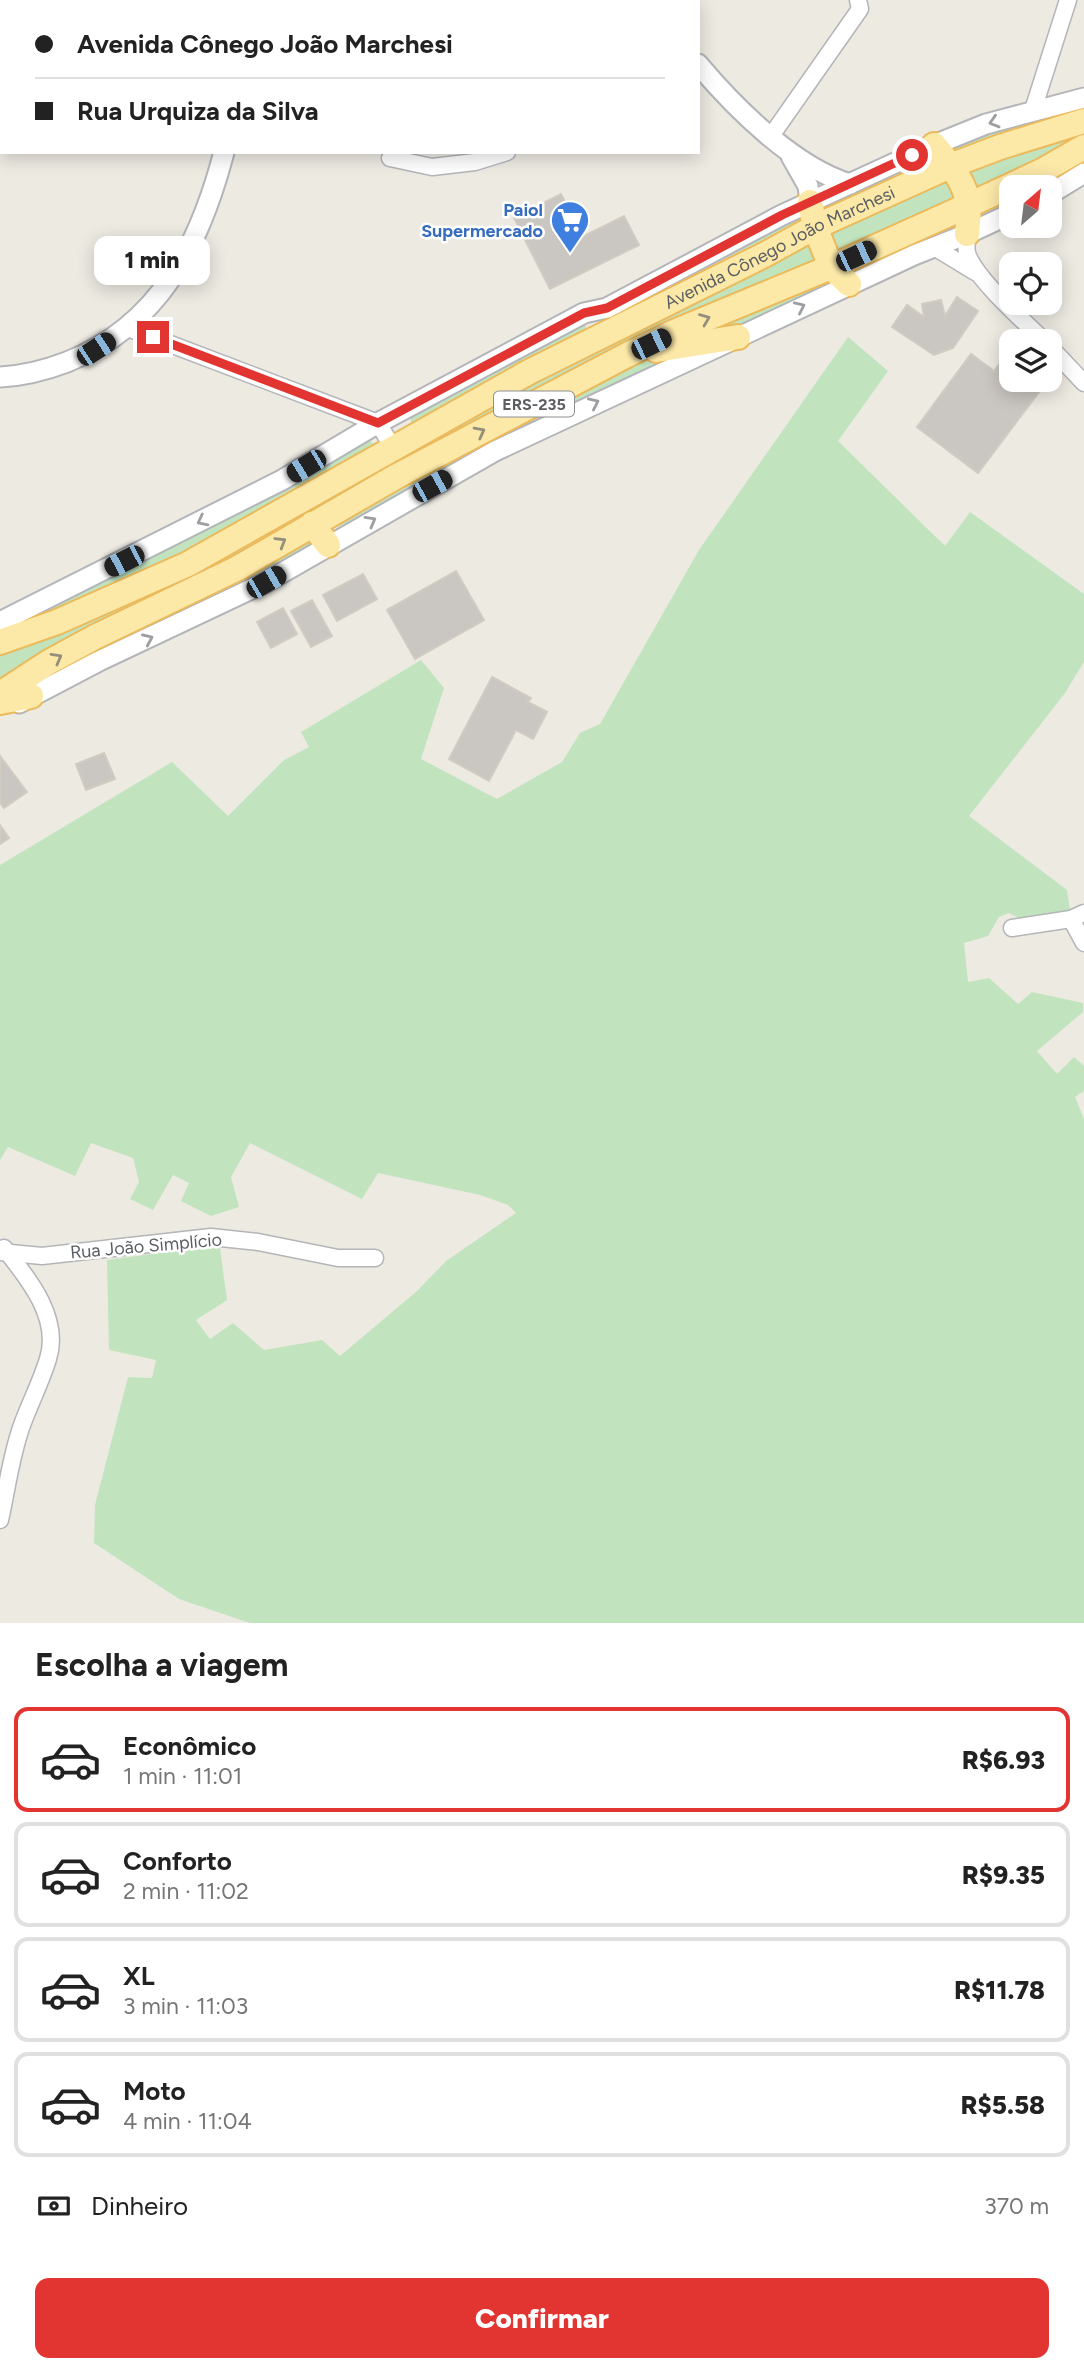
<!DOCTYPE html>
<html lang="pt">
<head>
<meta charset="utf-8">
<style>
  body { margin:0; font-family:Figtree,sans-serif; background:#f6f6f6; color:#222; height:100vh; display:flex; flex-direction:column; font-size:26px; white-space:nowrap }
  * { box-sizing:border-box; margin:0 }
  p { font-size:23px; color:#767676 }
  .icon { flex:none; width:38px; height:38px; fill:none; stroke:currentColor; stroke-width:2; stroke-linecap:round; stroke-linejoin:round }
  .map { position:relative; height:1623px; overflow:hidden }
  .details { display:flex; flex-direction:column; background:#fff; flex:1 }
  .details>* { flex:none }
  .banner { position:absolute; left:0px; top:0px; width:700px; height:154px; box-shadow:0 4px 18px #0003; display:grid; align-content:center; height:154px; padding:0 35px; background:#fff }
  .needle { width:46px; rotate:28deg }
  .tools { position:absolute; left:999px; top:175px; display:grid; gap:14px }
  .tools a { display:grid; place-items:center; width:63px; height:63px; border-radius:14px; background:#fff; box-shadow:0 4px 18px #0003; font-size:35px }
  .end { position:absolute; width:32px; height:32px; margin:-16px; border:9px solid #e23532; background:#fff; box-shadow:0 0 0 4px #fff }
  .from { border-radius:50% }
  .bubble { position:absolute; height:49px; border-radius:14px; background:#fff; box-shadow:0 4px 18px #0003; font-size:23px; font-weight:800; line-height:49px; text-align:center }
  .car { position:absolute; width:21px; height:42px; margin:-21px -10px; border-radius:9px; box-shadow:0 0 5px 2px #0007; background:linear-gradient(#222 24%,#8ab4d8 0 40%,#222 0 76%,#8ab4d8 0 86%,#222 0) }
  .banner b { display:flex; align-items:center; gap:24px; height:66px; font-size:26px }
  .banner b+b { border-top:2px solid #e0e0e0 }
  .banner i { width:18px; height:18px; background:#222 }
  ul { padding:0; list-style:none }
  li { display:flex; align-items:center; gap:21px; height:105px; margin:0 14px 10px; padding:0 21px; border:4px solid #e0e0e0; border-radius:14px }
  li div { flex:1 }
  li b { display:block; font-size:26px }
  li em { font-style:normal; font-weight:800 }
  li.on { border-color:#e23532 }
  li>.icon { width:63px; height:63px; stroke-width:1.5 }
  h2 { padding:0 35px; font-size:32px; line-height:84px }
  .pay { display:flex; align-items:center; gap:18px; height:77px; padding:0 35px; font-size:26px }
  .pay p { margin-inline-start:auto }
  .cta { display:flex; gap:14px; margin-top:auto; padding:14px 35px }
  .cta a { flex:1; height:80px; border-radius:14px; background:#e23532; color:#fff; font-size:28px; font-weight:800; line-height:80px; text-align:center }
  .map>svg:first-child { display:block }
</style>
</head>
<body>
<div class="map">
<svg width="1084" height="1623" viewBox="0 0 1084 1623">
  <rect width="100%" height="100%" fill="#edeae2"/>
  <!-- green -->
  <g fill="#c1e4bf">
    <polygon points="1084,108 1084,114 959,154 952,148 1010,125"/>
    <polygon points="1084,128 1084,140 976,192 966,168"/>
    <polygon points="930,158 935,160 829,213 820,208 868,184"/>
    <polygon points="945,178 959,196 837,252 830,233"/>
    <polygon points="803,215 807,221 653,302 783,223"/>
    <polygon points="958,222 938,236 861,269 853,269"/>
    <polygon points="809,237 821,262 0,686 0,650 421,439"/>
    <polygon points="827,276 833,283 736,327 678,342"/>
    <polygon points="580,323 586,326 586,330 414,424 411,422 410,416"/>
    <polygon points="848,337 888,371 838,441 945,546 970,512 1084,594 1084,662 1065,693 969,816 1067,890 1070,910 1022,920 1009,913 999,917 988,936 964,943 968,982 989,978 1018,1004 1032,992 1083,1003 1083,1012 1037,1051 1057,1074 1074,1057 1084,1066 1084,1091 1075,1097 1084,1119 1084,1623 250,1623 179,1599 94,1543 95,1505 128,1377 152,1378 156,1360 109,1350 107,1260 202,1247 220,1248 227,1300 196,1320 210,1339 233,1323 264,1350 322,1340 340,1356 417,1291 446,1261 516,1213 508,1205 480,1195 378,1173 362,1199 250,1143 231,1177 239,1207 211,1216 181,1201 189,1183 173,1175 153,1210 130,1199 139,1182 133,1158 91,1143 75,1176 8,1147 0,1160 0,865 172,762 228,816 284,760 309,747 301,732 421,660 444,688 421,759 497,799 562,762 580,733 600,724 699,550"/>
    <polygon points="668,359 515,434 353,520 337,527 333,524 332,518 634,364"/>
    <polygon points="367,438 375,445 215,540 0,634 58,601 175,545"/>
    <path d="M306,533L316,545C231,593 143,633 53,672Z"/>
  </g>
  <!-- building -->
  <g fill="#cac6c1" stroke="#d1cbc1" stroke-width="2">
    <polygon points="561,194 582,237 624,216 639,245 550,289 514,218"/>
    <polygon points="957,297 978,311 953,348 934,355 892,327 907,305 924,317 922,304 941,300 945,316"/>
    <polygon points="1010,350 1012,380 1048,380 978,473 917,427 971,354 994,371"/>
    <polygon points="456,571 484,620 415,659 387,610"/>
    <polygon points="363,574 377,599 337,621 323,595"/>
    <polygon points="312,600 332,636 311,647 291,611"/>
    <polygon points="283,608 297,634 271,648 257,622"/>
    <polygon points="492,677 531,698 528,702 547,712 533,739 516,730 489,781 449,759"/>
    <polygon points="104,753 115,779 86,790 76,764"/>
    <polygon points="0,756 27,792 4,808 0,803"/>
    <polygon points="0,825 9,838 0,844"/>
  </g>
  <g fill="none" stroke-linecap="round" stroke-linejoin="round">
    <!-- minor casing -->
    <g stroke="#b3b5b9" stroke-width="19">
      <g id="minor">
        <polyline points="1033,110 1068,0"/>
        <polyline points="771,136 860,9 858,0"/>
        <polyline points="390,158 432,167 475,162 507,152"/>
        <path d="M967,234C967,241 965,249 968,256C980,283 1022,319 1044,341"/>
        <polyline points="934,247 975,272"/>
        <polyline points="128,328 378,423 393,448"/>
        <polyline points="1050,347 1084,383"/>
        <polyline points="1071,919 1084,943"/>
        <polyline points="1012,928 1071,919 1084,913"/>
        <polyline points="0,1252 42,1256 211,1237 258,1242 338,1258 375,1258"/>
        <path d="M0,1520C7,1489 11,1455 22,1425C30,1403 41,1382 48,1359C61,1318 28,1278 4,1248"/>
      </g>
    </g>
    <!-- tertiary casing -->
    <g stroke="#b3b5b9" stroke-width="23">
      <g id="tertiary">
        <polyline points="658,0 659,2"/>
        <polyline points="256,2 256,0"/>
        <path d="M698,64C735,108 794,167 850,184"/>
        <polyline points="791,156 808,186 810,202"/>
        <polyline points="1050,194 1084,173"/>
        <path d="M0,377C23,376 46,370 67,362C160,325 200,244 224,152"/>
        <polyline points="0,622 282,480 378,423 584,313 607,308 782,215 934,145 986,124 1084,98"/>
        <polyline points="19,703 99,661 266,582 495,451 914,255 967,234 1012,213"/>
      </g>
    </g>
    <!-- primary casing -->
    <g stroke="#ebba5c" stroke-width="28">
      <g id="primary">
        <path d="M934,145C948,162 966,182 968,205C969,214 968,225 967,234"/>
        <polyline points="810,202 815,227 831,267 849,284"/>
        <polyline points="656,350 738,337"/>
        <polyline points="312,524 328,545"/>
        <path id="s1" d="M0,642L57,622L188,564L529,372L766,254L815,227L950,166L1000,147L1084,121"/>
        <polyline points="0,694 49,662 95,637 238,568 397,476 627,355 674,332 831,267 969,205 1042,171 1084,147"/>
        <polyline points="0,702 31,696"/>
      </g>
    </g>
    <!-- minor -->
    <use href="#minor" stroke="#fff" stroke-width="16"/>
    <!-- tertiary -->
    <use href="#tertiary" stroke="#fff" stroke-width="19"/>
    <!-- primary -->
    <use href="#primary" stroke="#fce9a8" stroke-width="24"/>
  </g>
  <!-- one-way arrows -->
  <defs><path id="oneway-chevron" d="M-2-3.5L2.5 0L-2 3.5" fill="none" stroke-width="1.6" stroke-linecap="round" stroke-linejoin="round" transform="scale(1.75)"/></defs>
  <g stroke="#9c9ea1">
    <use href="#oneway-chevron" transform="translate(994 122) rotate(163)"/>
    <use href="#oneway-chevron" transform="translate(800 307) rotate(-25)"/>
    <use href="#oneway-chevron" transform="translate(594 403) rotate(-25)"/>
    <use href="#oneway-chevron" transform="translate(202 521) rotate(153)"/>
    <use href="#oneway-chevron" transform="translate(371 521) rotate(-29)"/>
    <use href="#oneway-chevron" transform="translate(148 639) rotate(-24)"/>
  </g>
  <g stroke="#938f7a">
    <use href="#oneway-chevron" transform="translate(705 319) rotate(-22)"/>
    <use href="#oneway-chevron" transform="translate(480 432) rotate(-28)"/>
    <use href="#oneway-chevron" transform="translate(281 542) rotate(-31)"/>
    <use href="#oneway-chevron" transform="translate(57 658) rotate(-29)"/>
  </g>
  <g fill="none" stroke-linecap="round" stroke-linejoin="round">
    <!-- route -->
    <polyline stroke="#e23532" stroke-width="9" points="153,337 378,423 584,313 607,308 782,215 912,155"/>
  </g>
  <!-- icons -->
  <defs>
    <g id="supermarket-pin" transform="scale(2.0125)"><path d="M0 17L-7.5 6A9.5 9.5 0 1 1 7.5 6Z" fill="#3f7fe0" stroke="#fff"/><path d="M-6-5.5h2.5l.6 2H6L4.5 2H-2.5L-4.4-4H-6ZM-1.5 3.2a1.3 1.3 0 1 0 .1 0ZM3 3.2a1.3 1.3 0 1 0 .1 0Z" fill="#fff"/></g>
  </defs>
  <g fill-rule="evenodd">
    <use href="#supermarket-pin" x="570" y="220"/>
  </g>
  <g text-anchor="middle" dominant-baseline="central" stroke-width="5" stroke-linejoin="round" paint-order="stroke">
    <!-- shield labels -->
    <rect fill="#fff" stroke="#8c8e91" stroke-width="2" x="494" y="391.5" width="80" height="25" rx="5"/>
    <g font-size="16" font-weight="bold" fill="#5a5e62">
      <text x="534" y="404">ERS-235</text>
    </g>
    <!-- shop labels -->
    <g font-size="18" font-weight="bold" fill="#366cbe" stroke="#fff" text-anchor="end">
      <text x="543" y="210">Paiol<tspan x="543" dy="21">Supermercado</tspan></text>
    </g>
    <!-- street labels -->
    <g font-size="18" fill="#5a5e62" stroke="#fff">
      <text stroke="none"><textPath href="#s1" startOffset="875">Avenida Cônego João Marchesi</textPath></text>
      <text transform="translate(146 1246) rotate(-5)">Rua João Simplício</text>
    </g>
  </g>
</svg>
<div class="tools">
<a><svg class="needle" viewBox="-14 -14 28 28"><path d="M0-13l5 13h-10z" fill="#e53935"/><path d="M0 13l5-13h-10z" fill="#767676"/></svg></a>
<a><svg class="icon" aria-label="locate" viewBox="0 0 24 24"><circle cx="12" cy="12" r="6"/><path d="M12 2v4M12 18v4M2 12h4M18 12h4"/></svg></a>
<a><svg class="icon" aria-label="layers" viewBox="0 0 24 24"><path d="M12 4l9 5-9 5-9-5zM3 14l9 5 9-5"/></svg></a>
</div>
<i class="end from" style="left:912px;top:155px"></i>
<i class="end" style="left:153px;top:337px"></i>
<div class="bubble" style="left:94px;top:236px;width:116px">1 min</div>
<i class="car" style="left:856px;top:256px;rotate:65deg"></i>
<i class="car" style="left:651px;top:344px;rotate:64deg"></i>
<i class="car" style="left:96px;top:349px;rotate:57deg"></i>
<i class="car" style="left:306px;top:466px;rotate:239deg"></i>
<i class="car" style="left:432px;top:486px;rotate:61deg"></i>
<i class="car" style="left:124px;top:561px;rotate:243deg"></i>
<i class="car" style="left:266px;top:582px;rotate:60deg"></i>
<div class="banner">
<b><i class="from"></i>Avenida Cônego João Marchesi</b>
<b><i></i>Rua Urquiza da Silva</b>
</div>
</div>
<section class="details">
<h2>Escolha a viagem</h2>
<ul>
<li class="on"><svg class="icon" aria-label="car" viewBox="0 0 24 24"><path d="M5 17H2v-5l4-1 3-4h7l3 4 3 1v5h-3M9 17h6M6 11h13"/><circle cx="7" cy="17" r="2"/><circle cx="17" cy="17" r="2"/></svg><div><b>Econômico</b><p>1 min · 11:01</p></div><em>R$6.93</em></li>
<li><svg class="icon" aria-label="car" viewBox="0 0 24 24"><path d="M5 17H2v-5l4-1 3-4h7l3 4 3 1v5h-3M9 17h6M6 11h13"/><circle cx="7" cy="17" r="2"/><circle cx="17" cy="17" r="2"/></svg><div><b>Conforto</b><p>2 min · 11:02</p></div><em>R$9.35</em></li>
<li><svg class="icon" aria-label="car" viewBox="0 0 24 24"><path d="M5 17H2v-5l4-1 3-4h7l3 4 3 1v5h-3M9 17h6M6 11h13"/><circle cx="7" cy="17" r="2"/><circle cx="17" cy="17" r="2"/></svg><div><b>XL</b><p>3 min · 11:03</p></div><em>R$11.78</em></li>
<li><svg class="icon" aria-label="car" viewBox="0 0 24 24"><path d="M5 17H2v-5l4-1 3-4h7l3 4 3 1v5h-3M9 17h6M6 11h13"/><circle cx="7" cy="17" r="2"/><circle cx="17" cy="17" r="2"/></svg><div><b>Moto</b><p>4 min · 11:04</p></div><em>R$5.58</em></li>
</ul>
<div class="pay"><svg class="icon" aria-label="cash" viewBox="0 0 24 24"><path d="M3 7h18v10H3z"/><circle cx="12" cy="12" r="2"/></svg>Dinheiro<p>370 m</p></div>
<div class="cta"><a>Confirmar</a></div>
</section>
</body>
</html>
